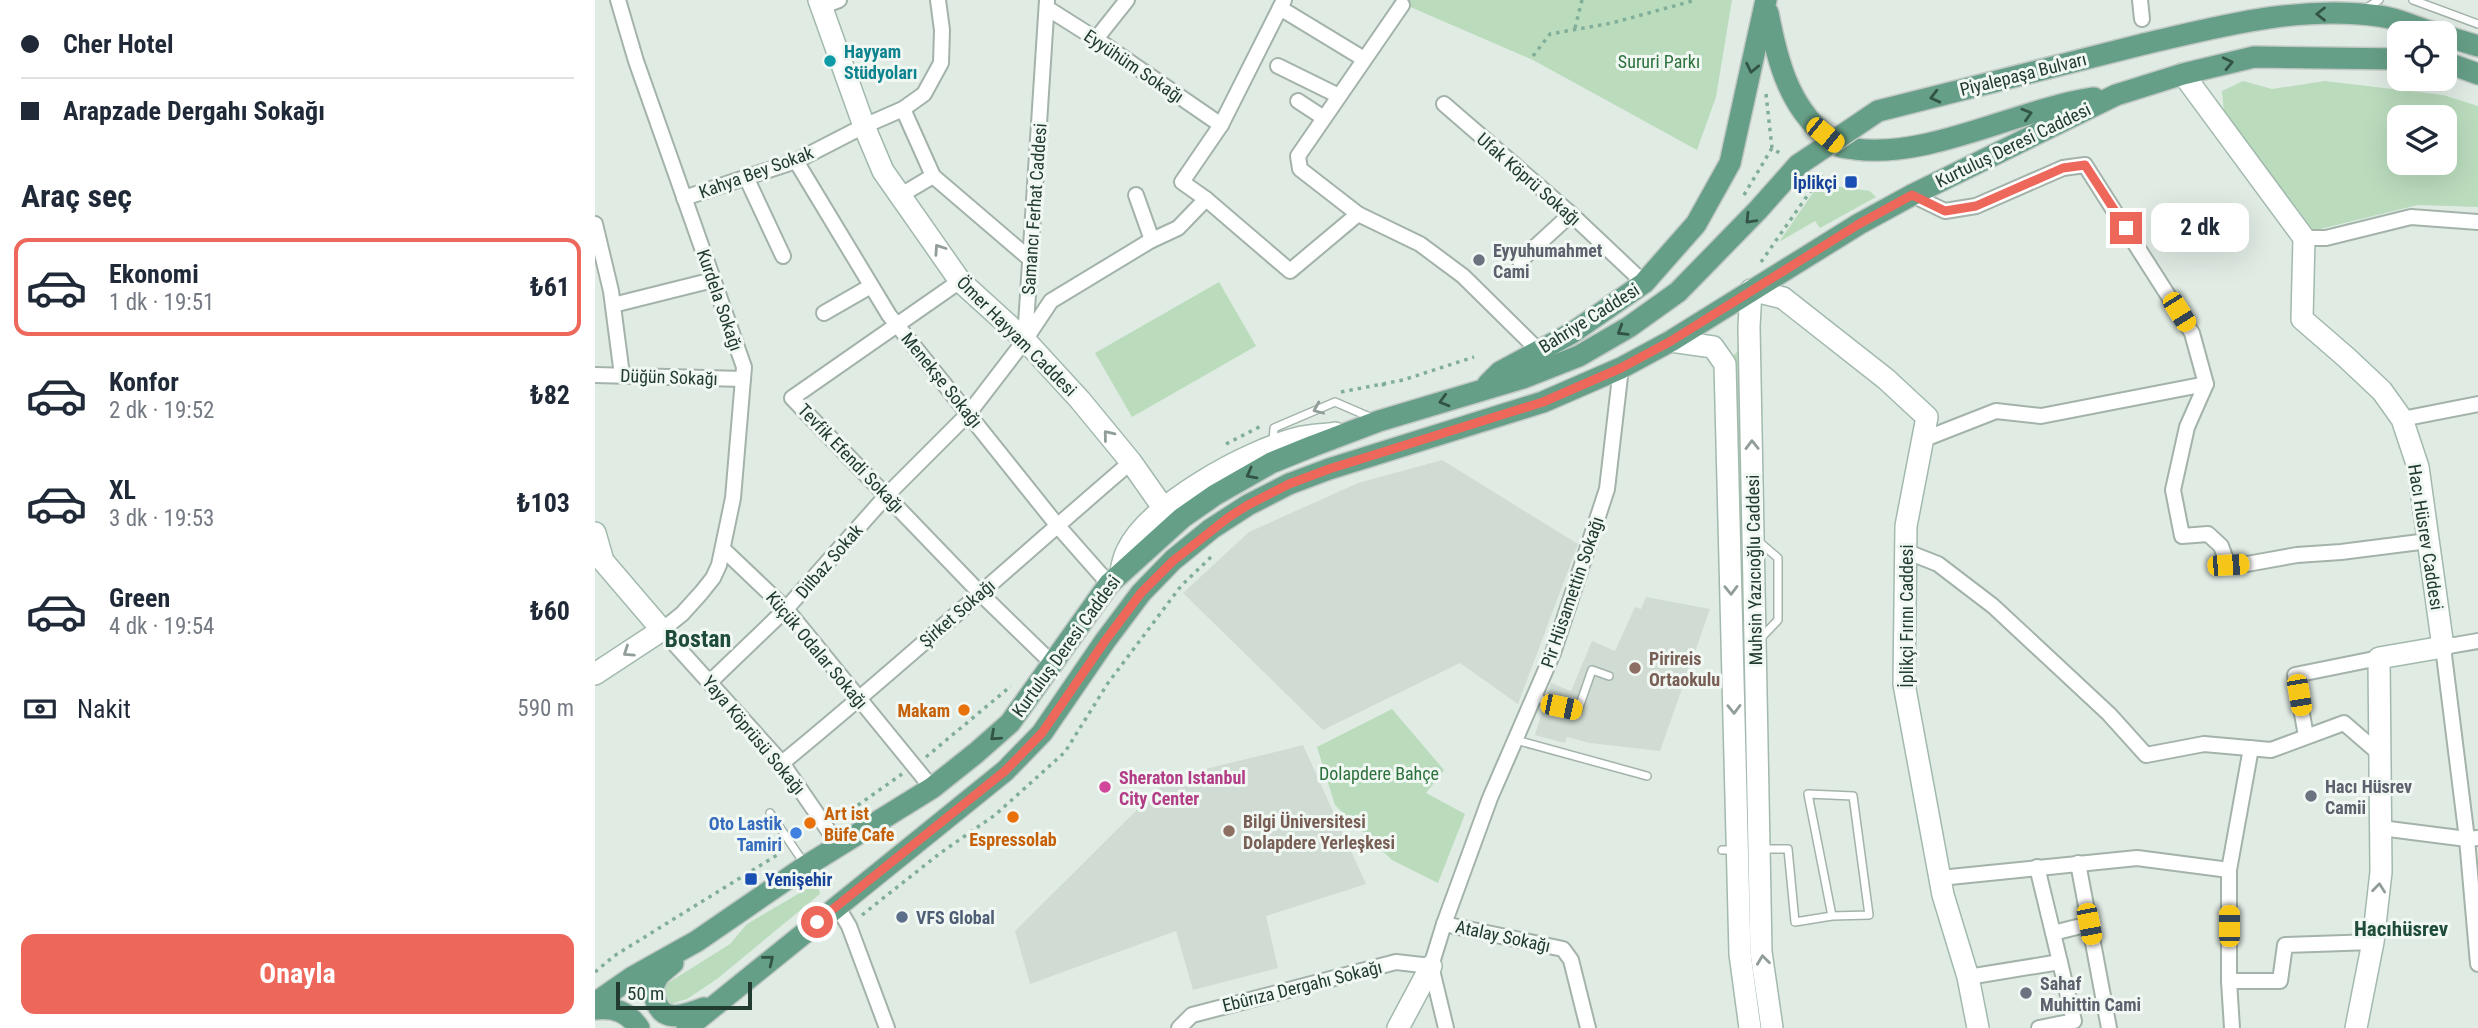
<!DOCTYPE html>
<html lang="tr">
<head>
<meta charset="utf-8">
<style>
  body { margin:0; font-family:"Roboto Condensed",sans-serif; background:#f6f6f7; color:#1f2937; height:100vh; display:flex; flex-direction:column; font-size:26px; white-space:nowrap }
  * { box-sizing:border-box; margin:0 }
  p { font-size:23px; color:#747a83 }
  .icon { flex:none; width:38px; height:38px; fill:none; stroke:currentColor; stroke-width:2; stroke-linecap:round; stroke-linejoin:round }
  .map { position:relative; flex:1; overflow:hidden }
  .side { display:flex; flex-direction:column; background:#fff; width:595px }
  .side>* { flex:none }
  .banner { display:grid; align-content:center; height:154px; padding:0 21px; background:#fff }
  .tools { position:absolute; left:1792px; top:21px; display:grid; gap:14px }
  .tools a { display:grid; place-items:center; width:70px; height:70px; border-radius:14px; background:#fff; box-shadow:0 7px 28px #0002; font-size:35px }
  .scale { position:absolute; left:21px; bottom:18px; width:136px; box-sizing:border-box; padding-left:7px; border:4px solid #213b30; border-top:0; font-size:19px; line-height:24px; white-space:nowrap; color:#213b30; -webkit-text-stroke:5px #f1f8f3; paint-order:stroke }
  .end { position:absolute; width:32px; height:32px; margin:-16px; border:9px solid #ee675b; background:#fff; box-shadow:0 0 0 4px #fff }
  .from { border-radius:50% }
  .bubble { position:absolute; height:49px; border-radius:14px; background:#fff; box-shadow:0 7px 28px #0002; font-size:23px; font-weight:700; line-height:49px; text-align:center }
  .car { position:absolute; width:21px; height:42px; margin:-21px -10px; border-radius:9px; box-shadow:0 0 5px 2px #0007; background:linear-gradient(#f5c518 24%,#345 0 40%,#f5c518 0 76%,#345 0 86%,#f5c518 0) }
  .banner b { display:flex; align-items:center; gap:24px; height:66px; font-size:26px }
  .banner b+b { border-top:2px solid #e0e1e3 }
  .banner i { width:18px; height:18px; background:#1f2937 }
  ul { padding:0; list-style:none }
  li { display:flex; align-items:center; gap:21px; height:98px; margin:0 14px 10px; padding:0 7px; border:4px solid transparent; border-radius:14px }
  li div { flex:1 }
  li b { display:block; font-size:26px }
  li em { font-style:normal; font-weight:700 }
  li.active { border-color:#ee675b }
  li>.icon { width:63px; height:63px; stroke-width:1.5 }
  h2 { padding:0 21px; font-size:32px; line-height:84px }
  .pay { display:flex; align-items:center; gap:18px; height:77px; padding:0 21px; font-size:26px }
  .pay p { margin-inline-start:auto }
  .cta { display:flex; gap:14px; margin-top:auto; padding:14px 21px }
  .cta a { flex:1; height:80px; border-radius:14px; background:#ee675b; color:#fff; font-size:28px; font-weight:700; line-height:80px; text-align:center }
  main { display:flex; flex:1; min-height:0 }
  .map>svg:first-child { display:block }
</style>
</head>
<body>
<main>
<section class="side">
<div class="banner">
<b><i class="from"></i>Cher Hotel</b>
<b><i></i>Arapzade Dergahı Sokağı</b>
</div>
<h2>Araç seç</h2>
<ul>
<li class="active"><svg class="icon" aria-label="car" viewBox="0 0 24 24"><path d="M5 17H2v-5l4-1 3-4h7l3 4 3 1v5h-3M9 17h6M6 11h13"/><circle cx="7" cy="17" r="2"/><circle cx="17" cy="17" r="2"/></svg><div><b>Ekonomi</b><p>1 dk · 19:51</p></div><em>₺61</em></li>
<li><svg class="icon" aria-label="car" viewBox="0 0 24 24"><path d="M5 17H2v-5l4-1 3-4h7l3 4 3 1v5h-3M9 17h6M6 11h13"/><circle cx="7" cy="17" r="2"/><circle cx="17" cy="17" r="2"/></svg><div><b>Konfor</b><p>2 dk · 19:52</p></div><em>₺82</em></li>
<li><svg class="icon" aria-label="car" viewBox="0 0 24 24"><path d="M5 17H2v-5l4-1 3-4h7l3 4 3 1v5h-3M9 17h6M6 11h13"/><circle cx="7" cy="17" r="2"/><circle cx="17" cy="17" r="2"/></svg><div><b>XL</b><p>3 dk · 19:53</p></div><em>₺103</em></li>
<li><svg class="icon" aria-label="car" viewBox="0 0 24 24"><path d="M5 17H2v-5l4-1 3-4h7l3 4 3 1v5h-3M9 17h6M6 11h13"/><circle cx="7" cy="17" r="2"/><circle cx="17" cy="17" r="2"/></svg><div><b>Green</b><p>4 dk · 19:54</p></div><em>₺60</em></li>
</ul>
<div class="pay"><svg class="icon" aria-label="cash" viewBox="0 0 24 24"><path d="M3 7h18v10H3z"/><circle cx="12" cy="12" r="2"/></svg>Nakit<p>590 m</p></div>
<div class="cta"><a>Onayla</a></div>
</section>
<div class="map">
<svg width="1883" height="1028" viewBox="0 0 1883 1028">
  <rect width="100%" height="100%" fill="#e0ebe4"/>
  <!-- built -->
  <g fill="#cfdbd3">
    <polygon points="847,460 983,544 923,704 865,663 728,730 588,593 654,532 763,483"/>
    <polygon points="1051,597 1115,609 1065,751 995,743 972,737 970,743 940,735 956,683 976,691 997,641 1020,651 1040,607 1046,609"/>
    <polygon points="708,745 771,884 671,916 683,968 598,990 581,931 435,984 420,931 574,778"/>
  </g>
  <!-- green -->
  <g fill="#badcbd" fill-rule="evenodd">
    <polygon points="799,0 1137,0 1121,97 1102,150 938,60"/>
    <path d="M1648,81L1677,89L1730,81L1848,95L1883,106V207L1823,205L1717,231L1629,113L1627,91ZM1804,117H1850V163H1804Z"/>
    <polygon points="1224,184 1275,191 1281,197 1225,228 1220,221 1184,242"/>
    <polygon points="624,282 661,346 537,417 500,353"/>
    <polygon points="1143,351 1147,354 1151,519 1147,521 1142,517 1138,356"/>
    <polygon points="797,709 849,770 831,793 870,814 843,883 797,860 740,805 722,747"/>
    <polygon points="218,885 224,889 225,894 122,979 92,999 76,1004 69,1001 68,986 135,944 152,924"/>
  </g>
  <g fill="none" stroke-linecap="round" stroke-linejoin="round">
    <!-- lane casing -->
    <g stroke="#a3b3aa" stroke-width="10">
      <g id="lane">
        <polyline points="1818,0 1883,24"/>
        <polyline points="1770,9 1784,0"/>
        <polyline points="678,442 679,428 740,402 777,418"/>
        <polyline points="1162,540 1183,558 1183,620 1164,640"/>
        <polyline points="941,693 950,703 983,710 997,670 1014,676"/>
        <polyline points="921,740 1052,776"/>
        <polyline points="175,813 209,863"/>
        <polyline points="1165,849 1193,849 1200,922 1237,916 1213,794 1258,796 1274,915 1237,916"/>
        <polyline points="1127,850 1142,850"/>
      </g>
    </g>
    <!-- street casing -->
    <g stroke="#a3b3aa" stroke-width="18">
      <g id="street">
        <polyline points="23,0 41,61 149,367 138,498 124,565 118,578 106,593 87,614 67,630 187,763 244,846"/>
        <polyline points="452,0 430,340 456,301 555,241 583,228 611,199 587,182 626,125 689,0"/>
        <polyline points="1545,0 1547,19"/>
        <polyline points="226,7 244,0"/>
        <polyline points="452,8 501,39 626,125"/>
        <polyline points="685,8 769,59"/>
        <polyline points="501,39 532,0"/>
        <polyline points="683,66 744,96"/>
        <polyline points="703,101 729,118"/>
        <polyline points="849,104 976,214 1049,283"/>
        <polyline points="308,109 338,176"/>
        <polyline points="201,161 294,315 462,525 514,584"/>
        <polyline points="151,177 188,256"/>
        <polyline points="306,195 338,176 435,259"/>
        <polyline points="541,195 557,240"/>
        <polyline points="1317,195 1350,211 1381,206 1468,168 1490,165 1597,333 1611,384 1592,427 1578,490 1587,536 1613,534 1626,546 1633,565 1652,564 1702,555 1746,552 1833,541"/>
        <polyline points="89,198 201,161 269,126 308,109 329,94 346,63 347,30 343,0"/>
        <polyline points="611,199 695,271 763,214 825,244 868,276 944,351"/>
        <polyline points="763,214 705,169 703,156 807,5"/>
        <polyline points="0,224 16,291 27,375"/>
        <polyline points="1709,238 1731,238 1816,217 1883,222"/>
        <polyline points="925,261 976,214"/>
        <polyline points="365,281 197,398 385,593 458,664"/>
        <polyline points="18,305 118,280"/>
        <polyline points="229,313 276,286"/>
        <polyline points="0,375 148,379"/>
        <polyline points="1807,419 1883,404"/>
        <polyline points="1327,440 1401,411 1446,416 1611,384"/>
        <polyline points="128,549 191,609 337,788"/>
        <polyline points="1310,551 1343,564 1398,606 1514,714 1551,755 1609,744 1676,750 1749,723 1786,755"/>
        <polyline points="1883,641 1848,647 1872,839 1883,964"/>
        <polyline points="115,682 191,609 292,495 374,413 430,340"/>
        <polyline points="1711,736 1700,675 1784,658"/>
        <path d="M187,763C306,666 419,562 536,462"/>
        <polyline points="1786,828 1872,839 1883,838"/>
        <polyline points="1483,863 1514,1028"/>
        <polyline points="1442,867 1458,933"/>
        <polyline points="1345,878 1542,858 1634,870"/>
        <polyline points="242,906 254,926 292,1028"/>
        <polyline points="849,924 968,949 976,960 993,1028"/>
        <polyline points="836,966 849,924 895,798 958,653 1012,489 1026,368"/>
        <polyline points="836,966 851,1028"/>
        <polyline points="1373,977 1465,962"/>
        <polyline points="1634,981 1685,981 1690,945 1778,942"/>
        <polyline points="584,1028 597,1015 801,962 836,966"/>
        <polyline points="1444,1028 1479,1021 1458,933 1494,924"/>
        <polyline points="1637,1028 1634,981 1634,870 1656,748"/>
      </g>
    </g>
    <!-- secondary casing -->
    <g stroke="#a2b9ad" stroke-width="24">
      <g id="secondary">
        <polyline points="224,0 269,126 288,171 365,281 430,340 485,400 536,462 569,509"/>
        <polyline points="1588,74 1709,238 1707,319 1752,358 1787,391 1807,419 1823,467 1848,647 1784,658 1786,872 1778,942 1761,1028"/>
        <polyline points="1076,341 1118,347 1130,364 1145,954 1155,1028"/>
        <polyline points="0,533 8,561 67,630 0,674"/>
        <path d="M526,572C527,565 529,557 532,551C554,504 654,450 703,438C715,435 728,435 740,433"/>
        <polyline points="803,1028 836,966"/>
        <polyline points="1177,1028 1166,952 1154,327 1156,290 1188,298 1291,379 1332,417 1311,526 1309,684 1348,895 1373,977 1383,1028"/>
      </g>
    </g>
    <!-- primary casing -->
    <g stroke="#c1c8c5" stroke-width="24">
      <g id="primary">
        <path d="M1173,13C1182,59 1193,105 1231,136C1235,139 1239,144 1244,146C1248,148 1255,148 1260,149C1334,159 1423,109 1499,98"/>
        <polyline points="1850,36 1883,46"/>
        <path d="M1549,44C1626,26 1704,5 1784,16C1802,18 1822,28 1840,33"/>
        <polyline points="1850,62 1883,74"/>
        <polyline points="893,384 905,372 977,333 1049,283 1101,224 1135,163 1171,0"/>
        <path d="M78,963L64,975L58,986C61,1023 81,1019 109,1008"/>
        <polyline points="0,1003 36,978 102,941 211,866 337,788 381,753 415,723 514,584 587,518 620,495 676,463 718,446 784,421 928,378 984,356 1034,327 1083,292"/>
        <path d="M0,1009C20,1007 33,1012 44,1028"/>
        <polyline points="92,1028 410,771 447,733 510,641 546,593 578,560 616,529 653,505 694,484 734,469 948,402 1026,368 1076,341 1264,224 1317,195 1521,95 1588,74 1659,57 1804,59"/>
      </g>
    </g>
    <!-- path -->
    <g stroke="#81ae99" stroke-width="3.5" stroke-dasharray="3.5 5" stroke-linecap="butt">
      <polyline points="980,28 987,0"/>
      <polyline points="938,56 955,34 1017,23 1101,0"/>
      <polyline points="1171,94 1177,148 1186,154"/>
      <polyline points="1149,195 1177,148"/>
      <polyline points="1166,262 1226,176 1224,174"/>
      <polyline points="788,383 790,391"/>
      <polyline points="746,392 808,380 879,357"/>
      <polyline points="631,444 668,425"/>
      <polyline points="331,757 416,686"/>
      <polyline points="242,820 307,774"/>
      <polyline points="267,915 344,854 400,815 470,752 513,683 586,586 617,556"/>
      <polyline points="0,972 19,956 187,852"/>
    </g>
    <!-- lane -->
    <use href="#lane" stroke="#fff" stroke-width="7"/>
    <!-- street -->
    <use href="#street" stroke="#fff" stroke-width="14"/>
    <!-- secondary -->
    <use href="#secondary" stroke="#fff" stroke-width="21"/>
    <!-- primary -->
    <use href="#primary" stroke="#669f87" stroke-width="21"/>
    <!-- primary-bridge casing -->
    <g stroke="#c1c8c5" stroke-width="24" stroke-linecap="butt">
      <polyline id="primary-bridge" points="1083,292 1163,210 1203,165 1283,111 1549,44"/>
    </g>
    <!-- primary-bridge -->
    <use href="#primary-bridge" stroke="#669f87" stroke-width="21"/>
  </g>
  <!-- one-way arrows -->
  <defs><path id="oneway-chevron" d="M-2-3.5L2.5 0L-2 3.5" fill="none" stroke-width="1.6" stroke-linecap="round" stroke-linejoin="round" transform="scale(1.75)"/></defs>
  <g stroke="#325446">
    <use href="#oneway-chevron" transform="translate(1726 14) rotate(180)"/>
    <use href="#oneway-chevron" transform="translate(1633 63) rotate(-13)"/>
    <use href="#oneway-chevron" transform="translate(1157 68) rotate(102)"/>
    <use href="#oneway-chevron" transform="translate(1340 97) rotate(166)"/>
    <use href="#oneway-chevron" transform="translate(1432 114) rotate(-17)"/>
    <use href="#oneway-chevron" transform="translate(1155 219) rotate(134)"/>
    <use href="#oneway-chevron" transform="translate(1027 331) rotate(149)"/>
    <use href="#oneway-chevron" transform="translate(849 401) rotate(164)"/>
    <use href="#oneway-chevron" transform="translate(656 474) rotate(152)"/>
    <use href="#oneway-chevron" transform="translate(400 736) rotate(138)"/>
    <use href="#oneway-chevron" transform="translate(174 960) rotate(-39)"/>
  </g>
  <g stroke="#909d98">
    <use href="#oneway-chevron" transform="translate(344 249) rotate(-124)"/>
    <use href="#oneway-chevron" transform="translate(723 409) rotate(157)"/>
    <use href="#oneway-chevron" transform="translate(513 435) rotate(-129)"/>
    <use href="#oneway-chevron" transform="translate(1157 445) rotate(-91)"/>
    <use href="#oneway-chevron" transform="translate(1136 590) rotate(89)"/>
    <use href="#oneway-chevron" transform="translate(33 652) rotate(146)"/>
    <use href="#oneway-chevron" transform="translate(1139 709) rotate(89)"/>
    <use href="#oneway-chevron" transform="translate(1784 888) rotate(-84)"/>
    <use href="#oneway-chevron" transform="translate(1168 960) rotate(-97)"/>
  </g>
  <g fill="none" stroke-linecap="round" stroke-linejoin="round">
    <!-- route -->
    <polyline stroke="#ee675b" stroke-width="9" points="222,922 410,771 447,733 510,641 546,593 578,561 634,517 653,505 694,484 734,469 948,402 1026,368 1076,341 1264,224 1317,195 1350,211 1381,206 1468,168 1490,165 1531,228"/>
  </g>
  <!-- markers -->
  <circle fill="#0f9aa8" stroke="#f1f8f3" stroke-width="2.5" cx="235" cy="61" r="7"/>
  <g fill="#1a4fb4" stroke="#f1f8f3" stroke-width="2.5">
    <rect x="1249" y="175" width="14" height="14" rx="3.5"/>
    <rect x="149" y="872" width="14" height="14" rx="3.5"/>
  </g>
  <g fill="#6b7280" stroke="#f1f8f3" stroke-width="2.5">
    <circle cx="884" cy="260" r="7"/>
    <circle cx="1716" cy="796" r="7"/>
    <circle cx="1431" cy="993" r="7"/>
  </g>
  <g fill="#8d6e63" stroke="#f1f8f3" stroke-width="2.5">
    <circle cx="1040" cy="668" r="7"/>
    <circle cx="634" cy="831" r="7"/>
  </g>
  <g fill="#e8710a" stroke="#f1f8f3" stroke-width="2.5">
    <circle cx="369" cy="710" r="7"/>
    <circle cx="418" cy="817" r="7"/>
    <circle cx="215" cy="823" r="7"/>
  </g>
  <circle fill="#d1479c" stroke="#f1f8f3" stroke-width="2.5" cx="510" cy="787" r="7"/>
  <circle fill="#3f7fe0" stroke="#f1f8f3" stroke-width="2.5" cx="201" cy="833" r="7"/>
  <circle fill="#5c6f8a" stroke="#f1f8f3" stroke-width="2.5" cx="307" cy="917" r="7"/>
  <g text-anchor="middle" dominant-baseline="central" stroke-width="6" stroke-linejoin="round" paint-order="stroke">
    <!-- culture labels -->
    <g font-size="18" font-weight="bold" fill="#0d838f" stroke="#f1f8f3" text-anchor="start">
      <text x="249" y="51">Hayyam<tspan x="249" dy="21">Stüdyoları</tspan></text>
    </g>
    <!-- park labels -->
    <g font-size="18" fill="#2d713c" stroke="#f1f8f3">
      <text x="1064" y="61">Sururi Parkı</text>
      <text x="784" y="773">Dolapdere Bahçe</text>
    </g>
    <!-- street labels -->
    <g font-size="18" fill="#213b30" stroke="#f1f8f3">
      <text transform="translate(539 66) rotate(34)">Eyyühüm Sokağı</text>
      <text transform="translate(1428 74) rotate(-14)">Piyalepaşa Bulvarı</text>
      <text transform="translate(1418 145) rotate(-26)">Kurtuluş Deresi Caddesi</text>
      <text transform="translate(161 172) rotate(-20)">Kahya Bey Sokak</text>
      <text transform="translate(934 179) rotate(41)">Ufak Köprü Sokağı</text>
      <text transform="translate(439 209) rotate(-86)">Samancı Ferhat Caddesi</text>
      <text transform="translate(125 300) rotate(71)">Kurdela Sokağı</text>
      <text transform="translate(994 318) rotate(-32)">Bahriye Caddesi</text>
      <text transform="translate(422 336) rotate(45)">Ömer Hayyam Caddesi</text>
      <text transform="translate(74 377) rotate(2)">Düğün Sokağı</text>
      <text transform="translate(347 380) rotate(51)">Menekşe Sokağı</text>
      <text transform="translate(256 458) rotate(46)">Tevfik Efendi Sokağı</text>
      <text transform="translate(1831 537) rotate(81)">Hacı Hüsrev Caddesi</text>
      <text transform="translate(234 561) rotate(-49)">Dilbaz Sokak</text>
      <text transform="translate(1159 570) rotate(-91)">Muhsin Yazıcıoğlu Caddesi</text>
      <text transform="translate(977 592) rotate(-71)">Pir Hüsamettin Sokağı</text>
      <text transform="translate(362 613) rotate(-41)">Şirket Sokağı</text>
      <text transform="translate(1311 616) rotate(-90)">İplikçi Fırını Caddesi</text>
      <text transform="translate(471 646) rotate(-54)">Kurtuluş Deresi Caddesi</text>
      <text transform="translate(222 650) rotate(50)">Küçük Odalar Sokağı</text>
      <text transform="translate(159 735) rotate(50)">Yaya Köprüsü Sokağı</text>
      <text transform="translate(908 936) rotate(12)">Atalay Sokağı</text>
      <text transform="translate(707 986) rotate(-14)">Ebûrıza Dergahı Sokağı</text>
    </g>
    <!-- transit labels -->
    <g font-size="18" font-weight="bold" fill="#164399" stroke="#f1f8f3" text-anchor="end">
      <text x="1242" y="182">İplikçi</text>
      <text x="170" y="879" text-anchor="start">Yenişehir</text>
    </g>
    <!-- worship labels -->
    <g font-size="18" font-weight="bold" fill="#5b616d" stroke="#f1f8f3" text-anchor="start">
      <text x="898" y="250">Eyyuhumahmet<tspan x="898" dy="21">Cami</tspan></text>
      <text x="1730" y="786">Hacı Hüsrev<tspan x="1730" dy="21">Camii</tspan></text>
      <text x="1445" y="983">Sahaf<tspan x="1445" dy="21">Muhittin Cami</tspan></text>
    </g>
    <!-- education labels -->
    <g font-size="18" font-weight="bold" fill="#785e54" stroke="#f1f8f3" text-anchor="start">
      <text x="1054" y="658">Pirireis<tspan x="1054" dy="21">Ortaokulu</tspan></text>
      <text x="648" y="821">Bilgi Üniversitesi<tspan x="648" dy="21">Dolapdere Yerleşkesi</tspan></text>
    </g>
    <!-- food labels -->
    <g font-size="18" font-weight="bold" fill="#c56008" stroke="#f1f8f3" text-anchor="end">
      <text x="355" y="710">Makam</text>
      <text x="229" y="813" text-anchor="start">Art ist<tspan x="229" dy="21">Büfe Cafe</tspan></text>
      <text x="418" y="839" text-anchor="middle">Espressolab</text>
    </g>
    <!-- hotel labels -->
    <g font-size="18" font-weight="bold" fill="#b23c85" stroke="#f1f8f3" text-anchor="start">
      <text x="524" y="777">Sheraton Istanbul<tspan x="524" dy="21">City Center</tspan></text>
    </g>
    <!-- shop labels -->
    <g font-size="18" font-weight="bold" fill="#366cbe" stroke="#f1f8f3" text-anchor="end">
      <text x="187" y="823">Oto Lastik<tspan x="187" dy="21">Tamiri</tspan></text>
    </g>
    <!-- service labels -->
    <g font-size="18" font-weight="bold" fill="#4e5e75" stroke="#f1f8f3" text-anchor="start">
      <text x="321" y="917">VFS Global</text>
    </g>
    <!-- quarter labels -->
    <g font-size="21" font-weight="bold" fill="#1e4c39" stroke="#f1f8f3">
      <text x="1806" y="929">Hacıhüsrev</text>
    </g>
    <!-- district labels -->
    <g font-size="24" font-weight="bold" fill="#1e4c39" stroke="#f1f8f3">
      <text x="103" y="639">Bostan</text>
    </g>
  </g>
</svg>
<div class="tools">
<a><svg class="icon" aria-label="locate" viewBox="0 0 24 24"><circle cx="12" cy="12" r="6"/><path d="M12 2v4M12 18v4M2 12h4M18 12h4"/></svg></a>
<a><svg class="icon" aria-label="layers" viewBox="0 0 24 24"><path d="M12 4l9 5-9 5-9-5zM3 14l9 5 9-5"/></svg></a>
</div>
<div class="scale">50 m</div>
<i class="end from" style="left:222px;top:922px"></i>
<i class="end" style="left:1531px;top:228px"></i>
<div class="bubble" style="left:1556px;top:203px;width:98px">2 dk</div>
<i class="car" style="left:1230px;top:135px;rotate:129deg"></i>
<i class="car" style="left:1584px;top:312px;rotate:148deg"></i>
<i class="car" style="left:1633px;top:565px;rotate:87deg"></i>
<i class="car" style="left:1704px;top:695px;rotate:170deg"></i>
<i class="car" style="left:966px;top:707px;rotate:102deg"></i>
<i class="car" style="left:1494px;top:924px;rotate:169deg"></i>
<i class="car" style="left:1634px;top:926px;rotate:0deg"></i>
</div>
</main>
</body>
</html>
